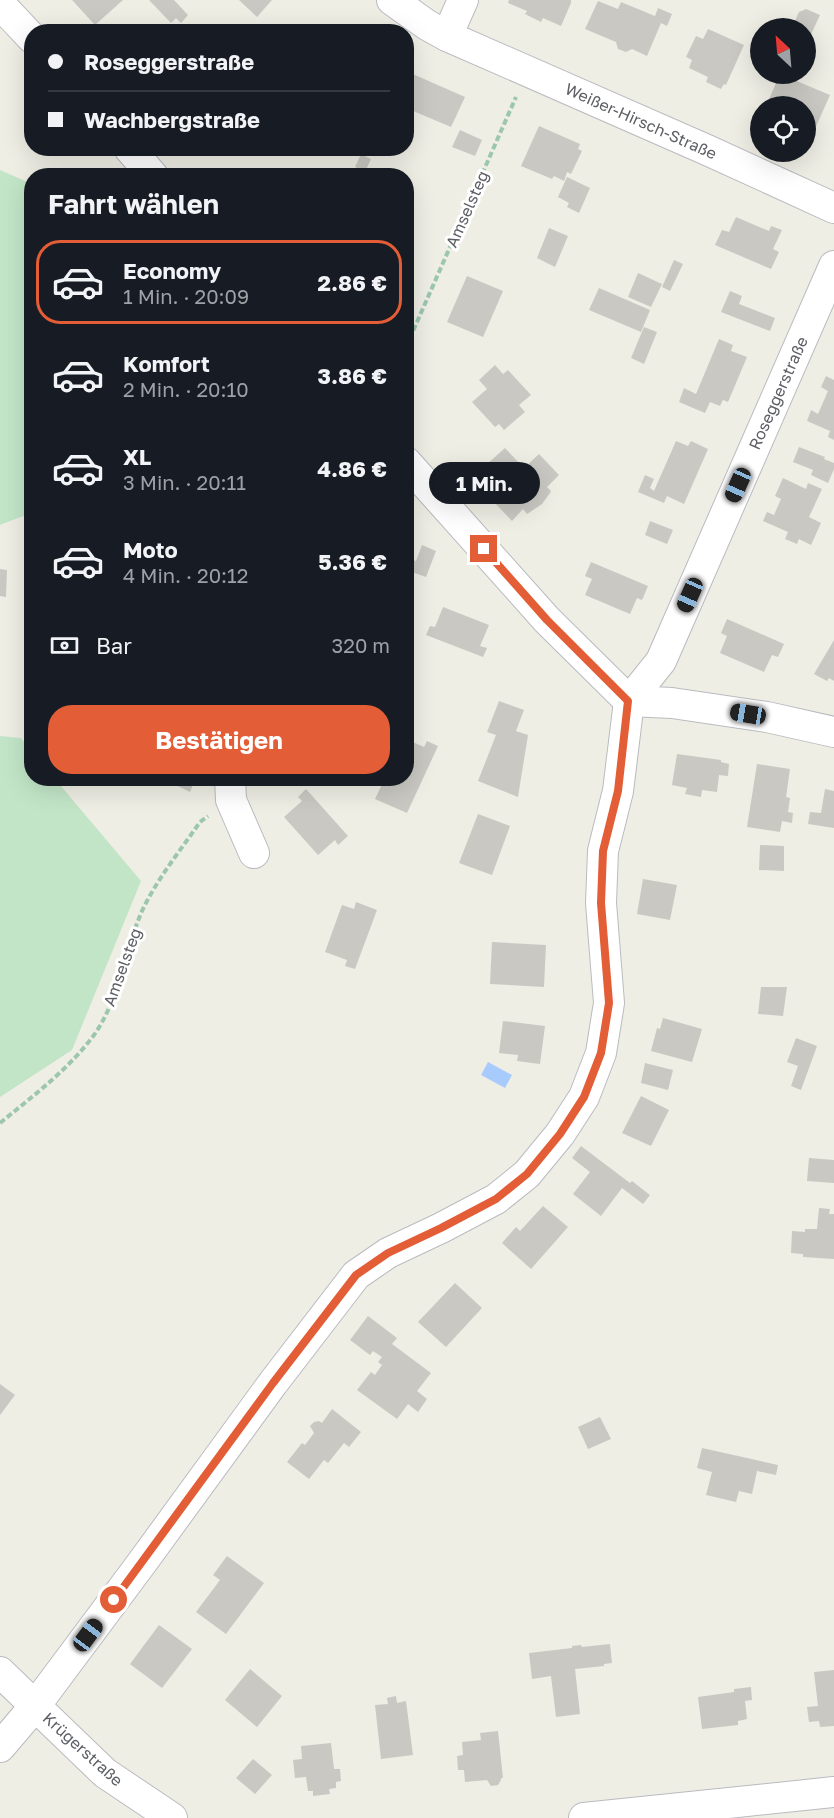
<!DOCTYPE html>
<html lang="de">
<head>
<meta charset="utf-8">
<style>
  body { margin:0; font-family:"Golos Text",sans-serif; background:#20242c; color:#f1f3f6; height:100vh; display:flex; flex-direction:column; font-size:22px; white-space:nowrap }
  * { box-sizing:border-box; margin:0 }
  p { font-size:20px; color:#9ea1a6 }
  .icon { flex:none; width:33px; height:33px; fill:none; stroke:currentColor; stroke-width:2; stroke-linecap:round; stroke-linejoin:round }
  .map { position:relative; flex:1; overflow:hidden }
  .panel { position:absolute; left:24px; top:168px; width:390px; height:618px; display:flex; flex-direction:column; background:#171b24; border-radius:24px; box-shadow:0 6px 24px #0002 }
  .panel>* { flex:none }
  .guide { position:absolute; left:24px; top:24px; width:390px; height:132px; border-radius:24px; box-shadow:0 6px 24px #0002; display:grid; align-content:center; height:132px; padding:0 24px; background:#171b24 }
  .needle { width:39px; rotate:334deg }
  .buttons { position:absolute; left:750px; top:18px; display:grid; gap:12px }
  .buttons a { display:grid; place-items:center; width:66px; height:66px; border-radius:50%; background:#171b24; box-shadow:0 6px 24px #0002; font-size:30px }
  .end { position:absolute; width:27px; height:27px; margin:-14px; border:8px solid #e35d36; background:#fff; box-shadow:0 0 0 3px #fff }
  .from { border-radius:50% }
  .bubble { position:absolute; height:42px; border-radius:21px; background:#171b24; box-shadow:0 6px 24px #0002; font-size:20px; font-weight:700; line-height:42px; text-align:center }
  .car { position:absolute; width:18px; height:36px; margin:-18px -9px; border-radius:8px; box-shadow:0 0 4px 2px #0007; background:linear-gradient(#222 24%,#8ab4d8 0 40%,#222 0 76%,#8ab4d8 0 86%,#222 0) }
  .guide b { display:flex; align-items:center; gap:21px; height:57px; font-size:22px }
  .guide b+b { border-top:2px solid #363941 }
  .guide i { width:15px; height:15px; background:#f1f3f6 }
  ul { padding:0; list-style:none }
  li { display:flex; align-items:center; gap:18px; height:84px; margin:0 12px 9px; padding:0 12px; border:3px solid transparent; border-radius:24px }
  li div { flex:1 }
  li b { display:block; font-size:22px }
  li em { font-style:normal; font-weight:700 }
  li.active { border-color:#e35d36 }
  li>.icon { width:54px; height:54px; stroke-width:1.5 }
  h2 { padding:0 24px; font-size:27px; line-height:72px }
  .pay { display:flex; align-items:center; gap:15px; height:66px; padding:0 24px; font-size:22px }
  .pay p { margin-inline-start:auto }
  .action { display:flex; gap:12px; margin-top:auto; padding:12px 24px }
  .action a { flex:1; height:69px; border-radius:24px; background:#e35d36; color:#fff; font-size:24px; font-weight:700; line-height:69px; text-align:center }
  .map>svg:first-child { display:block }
</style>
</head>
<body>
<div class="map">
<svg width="834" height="1818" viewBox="0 0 834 1818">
  <rect width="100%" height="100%" fill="#efeee5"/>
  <!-- green -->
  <g fill="#c2e5c7">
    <polygon points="0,170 32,184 31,513 0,525"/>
    <polygon points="0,736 21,738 31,751 32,778 55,779 141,881 72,1050 0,1097"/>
  </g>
  <!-- water -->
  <polygon fill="#a7cbfc" points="488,1062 512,1075 505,1088 481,1075"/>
  <!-- building -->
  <g fill="#cac8c2">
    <polygon points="72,0 123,0 95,25"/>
    <polygon points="149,0 174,0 188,15 181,23 176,18 171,23"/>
    <polygon points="239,0 272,0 257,17"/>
    <polygon points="509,0 571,0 571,3 561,26 543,18 541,22 525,14 527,11 508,3"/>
    <polygon points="598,1 618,9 621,2 655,16 658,8 672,14 667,26 661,23 647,56 632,49 626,52 618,49 616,42 585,29"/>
    <polygon points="806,9 820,15 808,41 806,41 806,28 792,28 799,12"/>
    <polygon points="186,24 194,32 178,32"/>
    <polygon points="708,29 744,45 726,85 724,84 721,89 706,82 708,77 689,68 692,60 686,57 696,36 703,39"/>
    <polygon points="406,71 465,97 451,127 406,108"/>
    <polygon points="780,74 830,95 810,140 806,137 806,106 766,106"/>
    <polygon points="539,126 580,144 578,149 582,151 571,174 567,172 564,181 554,176 552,179 521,166"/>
    <polygon points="460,130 482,140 475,156 452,147"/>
    <polygon points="361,154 371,159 365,172 355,167"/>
    <polygon points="567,177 590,188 579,213 567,207 569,203 558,197"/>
    <polygon points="736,217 769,231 771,226 782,230 773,249 779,252 771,269 715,245 722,230 729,232"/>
    <polygon points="549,228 568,236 555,267 537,258"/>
    <polygon points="674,260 683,264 670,291 662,287"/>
    <polygon points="638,273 662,284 651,307 628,297"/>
    <polygon points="467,276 503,291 483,337 447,322"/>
    <polygon points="599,288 650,310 641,332 589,310"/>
    <polygon points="730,291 742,296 739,304 775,318 770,331 721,312"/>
    <polygon points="644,327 657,332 644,364 631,358"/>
    <polygon points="719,339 733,345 731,351 747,357 728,402 723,400 720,406 710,402 705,413 679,402 684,388 696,394"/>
    <polygon points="495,365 503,374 508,370 531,395 519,405 525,412 504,430 499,424 495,427 472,402 487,389 479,380"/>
    <polygon points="826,376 834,380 834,440 828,437 830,431 807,421 811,410 818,414 828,391 821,387"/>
    <polygon points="676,441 688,446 691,441 708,449 684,504 667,496 664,503 638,492 645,475 654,479 650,488 654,491"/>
    <polygon points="799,447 825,457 824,459 834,463 834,469 828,483 811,475 813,470 793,462"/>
    <polygon points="505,448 520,464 516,468 520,472 539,454 559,475 547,487 551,491 550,493 542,504 527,514 523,509 512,521 491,499 511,481 507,477 502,482 486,465"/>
    <polygon points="783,478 806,489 808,483 822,489 809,517 821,523 811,545 799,539 797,544 785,539 788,532 763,521 767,512 774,515 781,499 775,496"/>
    <polygon points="650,521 673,530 667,544 645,535"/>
    <polygon points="422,545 436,551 426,577 406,570 406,557 416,561"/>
    <polygon points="591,562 648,586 642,600 637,598 630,614 585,595 592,579 585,576"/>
    <polygon points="0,569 7,570 6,597 0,596"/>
    <polygon points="443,607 489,625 480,646 487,648 483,657 426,635 430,626 435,627"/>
    <polygon points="727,619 784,644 778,657 772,655 764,672 720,653 727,636 721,633"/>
    <polygon points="834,640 834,681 829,678 827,681 814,674"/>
    <polygon points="499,701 524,710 516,731 528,735 518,797 478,781 496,735 487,732"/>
    <polygon points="406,739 424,747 427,741 438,746 407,813 375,799 385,778 406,778"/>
    <polygon points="677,754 721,760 721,762 729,764 728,776 719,775 717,792 702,790 701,797 685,794 687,788 672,785"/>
    <polygon points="757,764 790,769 786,797 790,798 788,812 793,813 792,823 782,821 780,832 747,827"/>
    <polygon points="166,778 193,778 195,780 190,792 167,781"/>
    <polygon points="306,789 348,836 338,845 335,840 318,855 284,817 302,801 298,797"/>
    <polygon points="825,789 834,791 834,828 808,824 810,812 821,813"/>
    <polygon points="478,814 510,826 492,875 459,863"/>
    <polygon points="760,845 784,846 784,871 759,870"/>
    <polygon points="643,879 677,885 670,920 637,914"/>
    <polygon points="356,902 377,910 355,969 345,966 347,960 325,952 342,905 354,909"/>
    <polygon points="492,942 546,945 544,987 490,984"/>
    <polygon points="761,987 787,987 783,1016 758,1014"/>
    <polygon points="663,1018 702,1029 692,1062 651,1051 657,1028 660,1029"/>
    <polygon points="503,1021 545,1026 540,1064 517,1061 518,1055 499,1053"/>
    <polygon points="796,1038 817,1046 801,1090 791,1086 798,1066 787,1062"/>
    <polygon points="645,1063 673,1070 668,1090 641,1083"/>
    <polygon points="641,1096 669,1110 651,1146 622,1133"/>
    <polygon points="581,1146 630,1183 632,1181 650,1195 643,1204 622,1188 601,1216 573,1194 590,1172 572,1158"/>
    <polygon points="809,1158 834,1160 834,1183 807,1181"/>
    <polygon points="543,1206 568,1227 531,1269 502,1243 516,1227 520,1231"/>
    <polygon points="819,1208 830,1209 829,1214 834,1214 834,1259 803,1257 803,1254 791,1253 792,1231 805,1232 805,1229 817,1229"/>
    <polygon points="455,1283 482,1308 446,1347 418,1322"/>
    <polygon points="368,1316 397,1338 392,1344 431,1373 417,1391 427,1399 418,1412 408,1404 397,1419 357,1390 371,1372 375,1375 382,1365 378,1362 382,1357 373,1351 370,1355 350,1340"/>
    <polygon points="0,1384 15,1395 0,1415"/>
    <polygon points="332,1409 361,1432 349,1447 344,1443 328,1463 324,1460 309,1479 287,1462 302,1443 305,1445 314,1433 310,1426 314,1422 319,1421 322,1423"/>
    <polygon points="600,1417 611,1439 588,1449 578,1427"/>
    <polygon points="702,1448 778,1465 776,1475 757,1471 752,1494 739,1491 736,1502 706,1495 712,1472 697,1468"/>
    <polygon points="227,1556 264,1583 226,1634 196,1612 220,1580 213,1575"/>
    <polygon points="159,1625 192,1649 162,1688 130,1664"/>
    <polygon points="610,1644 612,1663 604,1664 604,1666 575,1669 580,1714 556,1717 551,1676 532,1679 529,1653 572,1648 572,1646 581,1645 582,1647"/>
    <polygon points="250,1669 282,1696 257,1727 225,1700"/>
    <polygon points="834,1670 834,1726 820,1727 819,1721 809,1722 807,1707 818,1706 814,1672"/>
    <polygon points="751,1687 752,1700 745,1701 747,1719 738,1721 738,1725 702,1729 698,1697 734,1692 734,1689"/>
    <polygon points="396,1696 397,1703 406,1701 413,1755 381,1759 375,1705 388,1704 387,1698"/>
    <polygon points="498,1731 503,1778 501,1778 501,1780 498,1785 491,1786 487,1780 465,1782 464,1770 458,1770 457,1756 463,1755 462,1742 481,1740 480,1733"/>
    <polygon points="331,1743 334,1769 340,1769 341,1781 336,1782 336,1788 329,1789 330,1794 313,1796 313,1791 308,1791 306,1777 295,1778 293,1760 302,1759 301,1746"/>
    <polygon points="253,1759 272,1775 255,1794 236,1778"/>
  </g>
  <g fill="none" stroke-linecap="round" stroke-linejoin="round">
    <!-- street casing -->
    <g stroke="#babbc0" stroke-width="32">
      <g id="street">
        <polyline points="392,0 427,25 447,36 707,150 834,208"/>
        <polyline points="0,4 32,38"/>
        <polyline points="447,36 463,0"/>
        <polyline points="129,148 153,176"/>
        <polyline points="406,462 547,620 629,701 672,703 767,717 834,732"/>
        <polyline points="230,778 231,800 254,853"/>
        <polyline points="0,1672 105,1773 172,1818"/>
        <polyline points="0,1747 35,1706 141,1564 273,1383 356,1275 388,1253 441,1228 496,1199 527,1174 560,1134 584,1097 601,1053 609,1003 601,903 603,851 618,791 629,701 661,661 834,266"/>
        <polyline points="584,1818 834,1792"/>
      </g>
    </g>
    <!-- path -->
    <g stroke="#9cc6ae" stroke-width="4" stroke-dasharray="6 3" stroke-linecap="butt">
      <polyline points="406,347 516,97"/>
      <path d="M0,1123C33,1096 68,1070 94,1035C119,1000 125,950 142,911C157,879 180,851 200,822L208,816"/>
    </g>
    <!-- street -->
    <use href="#street" stroke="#fff" stroke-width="30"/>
  </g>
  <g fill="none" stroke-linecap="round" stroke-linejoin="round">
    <!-- route -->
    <polyline stroke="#e35d36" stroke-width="8" points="114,1600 273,1383 356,1275 388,1253 441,1228 496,1199 527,1174 560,1134 584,1097 601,1053 609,1003 601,903 603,851 618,791 628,701 547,620 484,549"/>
  </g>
  <g text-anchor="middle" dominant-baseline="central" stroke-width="6" stroke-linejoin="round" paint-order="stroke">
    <!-- street labels -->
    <g font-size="16" fill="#5d5f65" stroke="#fff">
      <text transform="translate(641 121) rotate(24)">Weißer-Hirsch-Straße</text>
      <text transform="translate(467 209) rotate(-66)">Amselsteg</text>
      <text transform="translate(778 393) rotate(-66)">Roseggerstraße</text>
      <text transform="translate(122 967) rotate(-70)">Amselsteg</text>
      <text transform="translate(83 1749) rotate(42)">Krügerstraße</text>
    </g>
  </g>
</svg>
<div class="buttons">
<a><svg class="needle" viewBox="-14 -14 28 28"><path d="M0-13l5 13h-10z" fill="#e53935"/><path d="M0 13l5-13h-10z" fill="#9ea1a6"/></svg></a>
<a><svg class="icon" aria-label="locate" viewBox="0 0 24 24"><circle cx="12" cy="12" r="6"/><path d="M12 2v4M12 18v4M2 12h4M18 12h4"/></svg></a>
</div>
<i class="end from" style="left:114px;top:1600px"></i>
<i class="end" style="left:484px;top:549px"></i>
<div class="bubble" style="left:429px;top:462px;width:111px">1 Min.</div>
<i class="car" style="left:738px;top:485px;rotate:204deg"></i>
<i class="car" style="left:690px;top:595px;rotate:204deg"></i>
<i class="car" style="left:748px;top:714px;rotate:279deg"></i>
<i class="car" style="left:88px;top:1635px;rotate:37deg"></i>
<div class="guide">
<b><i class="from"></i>Roseggerstraße</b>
<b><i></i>Wachbergstraße</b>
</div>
<section class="panel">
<h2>Fahrt wählen</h2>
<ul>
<li class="active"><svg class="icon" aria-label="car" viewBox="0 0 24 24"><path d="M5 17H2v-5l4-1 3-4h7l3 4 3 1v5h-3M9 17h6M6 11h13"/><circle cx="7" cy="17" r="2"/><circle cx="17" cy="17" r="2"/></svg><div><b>Economy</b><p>1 Min. · 20:09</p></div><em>2.86 €</em></li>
<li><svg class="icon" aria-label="car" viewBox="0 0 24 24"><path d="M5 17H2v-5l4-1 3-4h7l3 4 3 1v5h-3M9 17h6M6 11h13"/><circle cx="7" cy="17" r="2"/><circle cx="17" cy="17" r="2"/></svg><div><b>Komfort</b><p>2 Min. · 20:10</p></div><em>3.86 €</em></li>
<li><svg class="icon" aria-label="car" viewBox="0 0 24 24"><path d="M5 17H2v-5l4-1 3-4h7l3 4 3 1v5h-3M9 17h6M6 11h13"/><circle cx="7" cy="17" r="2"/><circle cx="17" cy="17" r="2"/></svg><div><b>XL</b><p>3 Min. · 20:11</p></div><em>4.86 €</em></li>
<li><svg class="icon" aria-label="car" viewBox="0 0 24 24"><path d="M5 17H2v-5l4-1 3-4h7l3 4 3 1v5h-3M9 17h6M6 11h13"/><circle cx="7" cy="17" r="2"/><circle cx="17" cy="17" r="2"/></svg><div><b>Moto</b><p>4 Min. · 20:12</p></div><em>5.36 €</em></li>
</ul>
<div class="pay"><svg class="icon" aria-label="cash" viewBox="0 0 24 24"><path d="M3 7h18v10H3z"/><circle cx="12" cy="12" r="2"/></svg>Bar<p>320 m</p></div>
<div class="action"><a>Bestätigen</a></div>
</section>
</div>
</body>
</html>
